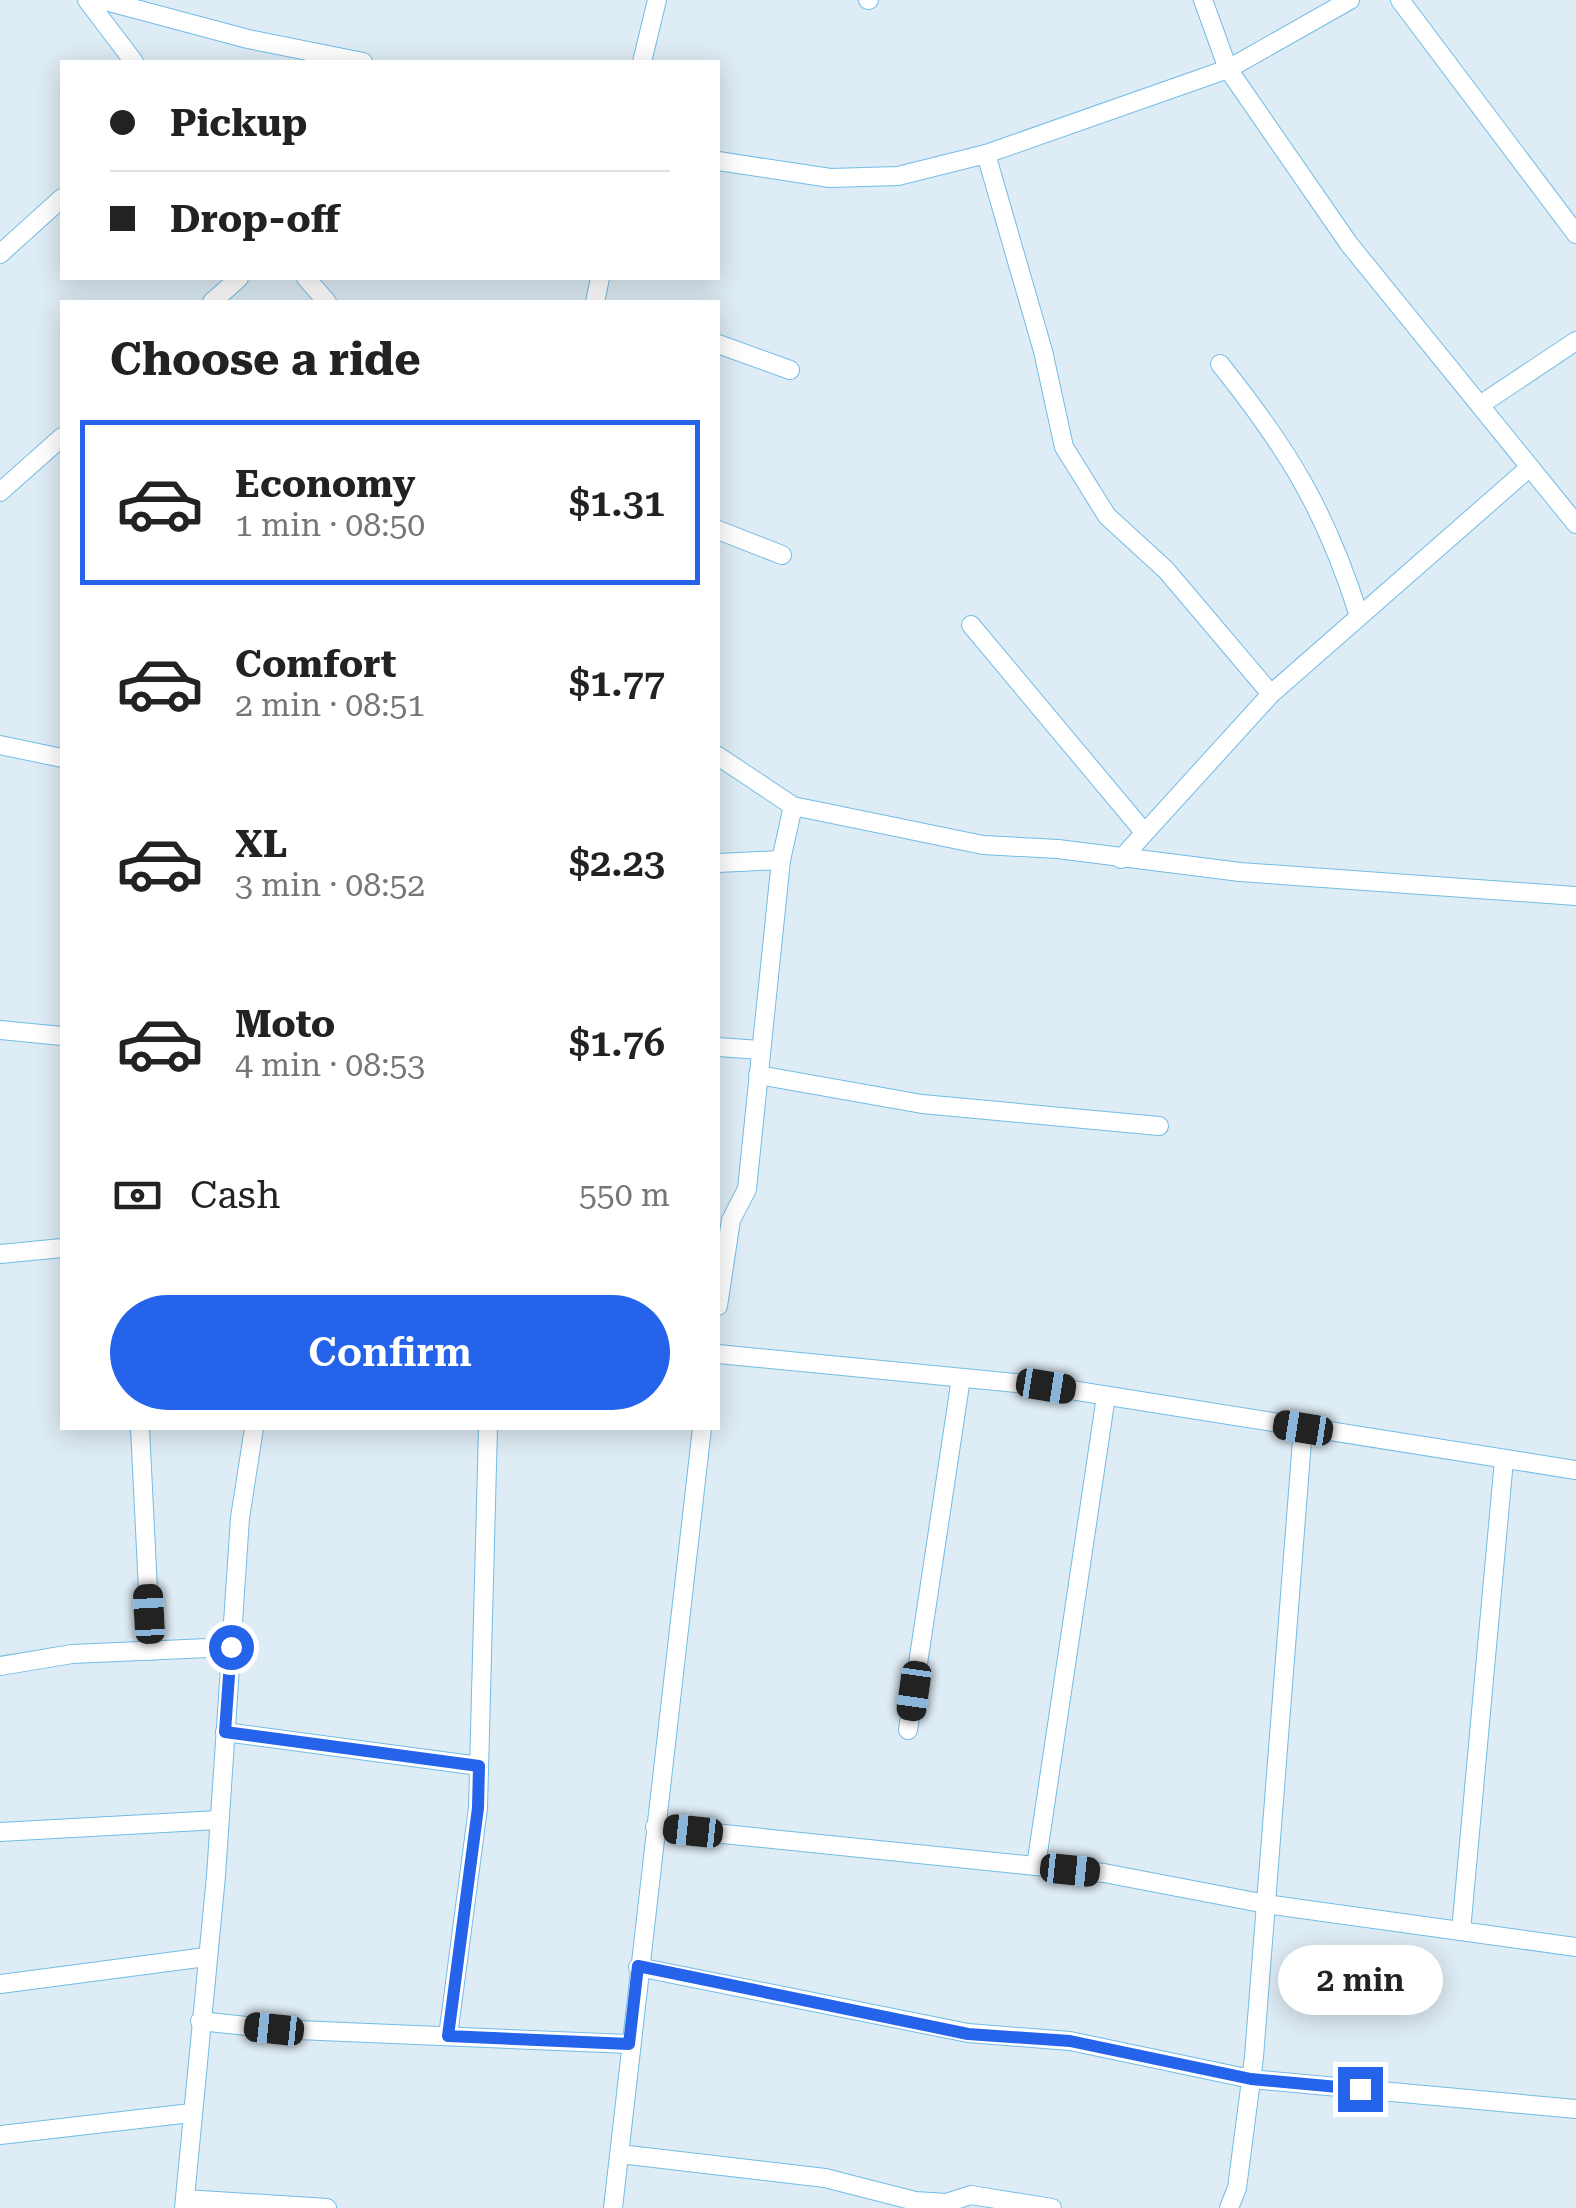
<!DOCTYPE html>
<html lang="en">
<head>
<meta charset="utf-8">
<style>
  body { margin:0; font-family:"Roboto Serif",serif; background:#f6f6f6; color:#222; height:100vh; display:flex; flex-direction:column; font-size:38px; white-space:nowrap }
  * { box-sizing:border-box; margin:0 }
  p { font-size:32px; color:#767676 }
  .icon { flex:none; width:55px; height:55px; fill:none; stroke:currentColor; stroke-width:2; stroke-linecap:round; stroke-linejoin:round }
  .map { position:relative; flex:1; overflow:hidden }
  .sheet { position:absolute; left:60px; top:300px; width:660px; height:1130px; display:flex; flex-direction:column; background:#fff; border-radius:0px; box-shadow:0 5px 25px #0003 }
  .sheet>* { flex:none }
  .hud { position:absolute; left:60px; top:60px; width:660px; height:220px; border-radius:0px; box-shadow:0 5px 25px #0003; display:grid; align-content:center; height:220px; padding:0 50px; background:#fff }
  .end { position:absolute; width:45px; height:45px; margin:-22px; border:12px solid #2563eb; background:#fff; box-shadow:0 0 0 5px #fff }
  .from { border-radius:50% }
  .bubble { position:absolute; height:70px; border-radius:35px; background:#fff; box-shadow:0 5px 25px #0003; font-size:32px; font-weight:600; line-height:70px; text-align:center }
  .car { position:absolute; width:30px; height:60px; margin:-30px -15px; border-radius:12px; box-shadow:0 0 8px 2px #0007; background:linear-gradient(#222 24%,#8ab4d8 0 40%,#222 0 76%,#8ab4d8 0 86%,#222 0) }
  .hud b { display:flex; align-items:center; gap:35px; height:95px; font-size:38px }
  .hud b+b { border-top:2px solid #e0e0e0 }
  .hud i { width:25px; height:25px; background:#222 }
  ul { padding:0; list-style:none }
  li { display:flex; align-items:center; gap:30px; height:165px; margin:0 20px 15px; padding:0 30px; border:5px solid transparent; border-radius:0px }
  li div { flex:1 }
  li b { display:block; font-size:38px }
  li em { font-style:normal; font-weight:600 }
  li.selected { border-color:#2563eb }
  li>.icon { width:90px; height:90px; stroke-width:1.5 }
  h2 { padding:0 50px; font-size:45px; line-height:120px }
  .pay { display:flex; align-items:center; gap:25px; height:110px; padding:0 50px; font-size:38px }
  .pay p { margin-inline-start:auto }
  .button { display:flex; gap:20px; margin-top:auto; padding:20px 50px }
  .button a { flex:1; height:115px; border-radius:60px; background:#2563eb; color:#fff; font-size:40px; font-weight:600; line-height:115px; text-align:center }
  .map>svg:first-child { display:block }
</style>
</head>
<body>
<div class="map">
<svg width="1576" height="2208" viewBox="0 0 1576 2208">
  <rect width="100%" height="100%" fill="#deecf5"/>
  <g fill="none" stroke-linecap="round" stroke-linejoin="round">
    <!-- minor casing -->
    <g stroke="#73bce6" stroke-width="20">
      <g id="minor">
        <polyline points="87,0 134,62"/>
        <polyline points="102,0 248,39 363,62"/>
        <polyline points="868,0 869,0"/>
        <polyline points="1203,0 1228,69 1349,244 1576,524"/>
        <polyline points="1400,0 1576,234"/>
        <polyline points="642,62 657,0"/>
        <polyline points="986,154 1043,351 1064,447 1107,516 1166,570 1271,694"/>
        <polyline points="718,161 830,178 898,176 986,154 1228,69 1350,0"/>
        <polyline points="0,254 62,198"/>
        <polyline points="306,278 327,302"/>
        <polyline points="212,302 239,278"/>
        <polyline points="595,302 600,278"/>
        <polyline points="718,344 790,370"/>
        <path d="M1220,364C1288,449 1326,511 1359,616"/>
        <polyline points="1480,405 1576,341"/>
        <polyline points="0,492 62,437"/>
        <polyline points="718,530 782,555"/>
        <polyline points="971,625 1144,832"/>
        <polyline points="0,745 62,758"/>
        <polyline points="718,756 793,806 983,845 1058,849 1240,872 1576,896"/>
        <polyline points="1121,859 1271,694 1530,467"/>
        <polyline points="718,863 781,860"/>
        <polyline points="0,1030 62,1036"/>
        <polyline points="718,1047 760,1050"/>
        <polyline points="758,1075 922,1104 1159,1126"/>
        <polyline points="0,1254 62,1248"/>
        <polyline points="718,1306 731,1220 747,1189 781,860 793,806"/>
        <polyline points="718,1354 1046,1386 1576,1470"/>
        <polyline points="140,1428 151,1651"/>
        <polyline points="0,1666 72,1654 231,1647"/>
        <polyline points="908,1730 961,1378"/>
        <polyline points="225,1732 479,1766"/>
        <polyline points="655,1827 1104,1873 1266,1904 1576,1947"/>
        <polyline points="0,1832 218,1820"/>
        <polyline points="1036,1866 1106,1396"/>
        <polyline points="1461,1931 1504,1460"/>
        <polyline points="638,1967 968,2033 1070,2041 1251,2079 1576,2109"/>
        <polyline points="0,1984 206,1957"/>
        <polyline points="200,2021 274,2029 629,2044"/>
        <polyline points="448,2036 478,1808 488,1428"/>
        <polyline points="0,2135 191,2113"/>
        <polyline points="620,2154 825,2178 915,2201 946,2203 971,2195 1052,2208"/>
        <polyline points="185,2199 327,2208"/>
        <polyline points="184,2208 216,1876 240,1518 254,1428"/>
        <polyline points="613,2208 702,1428"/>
        <polyline points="1229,2208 1237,2188 1254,2057 1303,1428"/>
      </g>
    </g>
    <!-- minor -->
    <use href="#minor" stroke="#fff" stroke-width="18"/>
  </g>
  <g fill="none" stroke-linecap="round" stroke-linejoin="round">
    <!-- route -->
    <polyline stroke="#2563eb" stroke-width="12" points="231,1647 225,1732 479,1766 478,1808 448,2036 629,2044 638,1966 968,2034 1070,2041 1251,2079 1360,2089"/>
  </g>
</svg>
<i class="end from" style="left:231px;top:1647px"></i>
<i class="end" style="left:1360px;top:2089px"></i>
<div class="bubble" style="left:1278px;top:1945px;width:165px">2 min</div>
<i class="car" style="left:1046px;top:1386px;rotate:99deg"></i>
<i class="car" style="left:1303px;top:1428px;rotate:279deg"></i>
<i class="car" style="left:149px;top:1614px;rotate:357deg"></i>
<i class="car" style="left:914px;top:1691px;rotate:188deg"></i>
<i class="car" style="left:693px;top:1831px;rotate:276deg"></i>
<i class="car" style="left:1070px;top:1870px;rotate:96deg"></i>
<i class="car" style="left:274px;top:2029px;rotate:276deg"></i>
<div class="hud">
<b><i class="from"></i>Pickup</b>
<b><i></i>Drop-off</b>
</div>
<section class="sheet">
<h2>Choose a ride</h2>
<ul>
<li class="selected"><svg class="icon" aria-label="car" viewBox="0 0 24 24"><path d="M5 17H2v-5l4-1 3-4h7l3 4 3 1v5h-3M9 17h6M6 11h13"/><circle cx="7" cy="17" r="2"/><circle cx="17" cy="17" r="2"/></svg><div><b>Economy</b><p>1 min · 08:50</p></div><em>$1.31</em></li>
<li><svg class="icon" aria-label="car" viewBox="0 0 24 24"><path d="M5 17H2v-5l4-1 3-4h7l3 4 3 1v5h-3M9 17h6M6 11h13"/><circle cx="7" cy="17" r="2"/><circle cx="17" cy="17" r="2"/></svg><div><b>Comfort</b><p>2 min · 08:51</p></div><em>$1.77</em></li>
<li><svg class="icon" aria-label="car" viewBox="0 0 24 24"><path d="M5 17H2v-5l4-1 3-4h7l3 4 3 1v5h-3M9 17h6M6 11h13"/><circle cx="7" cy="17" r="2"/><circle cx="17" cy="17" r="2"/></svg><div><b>XL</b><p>3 min · 08:52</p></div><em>$2.23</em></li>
<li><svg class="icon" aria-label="car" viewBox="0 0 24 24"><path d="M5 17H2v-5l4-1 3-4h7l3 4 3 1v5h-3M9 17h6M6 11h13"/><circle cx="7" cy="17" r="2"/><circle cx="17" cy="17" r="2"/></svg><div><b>Moto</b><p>4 min · 08:53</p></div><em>$1.76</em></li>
</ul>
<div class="pay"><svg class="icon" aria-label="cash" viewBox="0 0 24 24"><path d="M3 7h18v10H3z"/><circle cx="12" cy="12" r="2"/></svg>Cash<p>550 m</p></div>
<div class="button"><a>Confirm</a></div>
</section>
</div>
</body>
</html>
